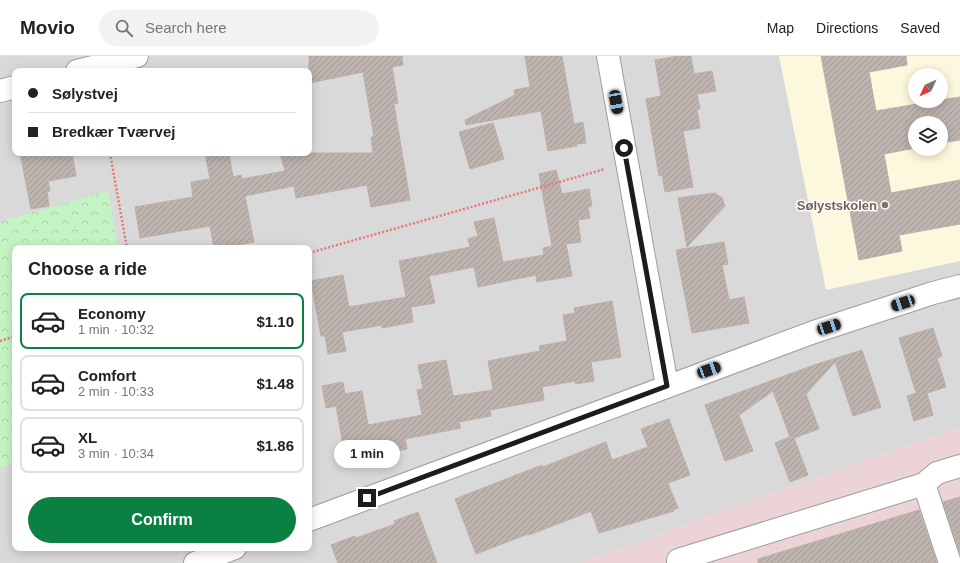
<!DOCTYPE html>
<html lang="en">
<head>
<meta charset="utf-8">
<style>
  body { margin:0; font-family:Helvetica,sans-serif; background:#f2f2f2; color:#222; height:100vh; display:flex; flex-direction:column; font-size:15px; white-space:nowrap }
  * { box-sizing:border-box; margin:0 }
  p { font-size:13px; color:#767676 }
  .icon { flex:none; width:22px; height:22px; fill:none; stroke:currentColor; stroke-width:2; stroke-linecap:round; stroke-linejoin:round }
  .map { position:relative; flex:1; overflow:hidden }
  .details { position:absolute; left:12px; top:189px; width:300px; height:306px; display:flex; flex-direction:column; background:#fff; border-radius:8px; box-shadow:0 2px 10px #0003 }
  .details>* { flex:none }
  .hud { position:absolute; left:12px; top:12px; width:300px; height:88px; border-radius:8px; box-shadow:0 2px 10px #0003; display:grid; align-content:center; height:88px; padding:0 16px; background:#fff }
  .needle { width:26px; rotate:226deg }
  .tools { position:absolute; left:908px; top:12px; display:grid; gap:8px }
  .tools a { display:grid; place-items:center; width:40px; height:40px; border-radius:50%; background:#fff; box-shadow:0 2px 10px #0003; font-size:20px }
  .end { position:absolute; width:18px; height:18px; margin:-9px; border:5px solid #1c1c1c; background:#fff; box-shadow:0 0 0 2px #fff }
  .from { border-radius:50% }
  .bubble { position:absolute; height:28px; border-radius:14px; background:#fff; box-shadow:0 2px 10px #0003; font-size:13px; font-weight:600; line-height:28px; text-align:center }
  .car { position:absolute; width:12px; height:24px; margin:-12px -6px; border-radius:5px; box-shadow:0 0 3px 1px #0007; background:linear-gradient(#222 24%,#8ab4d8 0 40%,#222 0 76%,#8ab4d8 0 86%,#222 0) }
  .hud b { display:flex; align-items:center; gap:14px; height:38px; font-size:15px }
  .hud b+b { border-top:1px solid #e0e0e0 }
  .hud i { width:10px; height:10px; background:#222 }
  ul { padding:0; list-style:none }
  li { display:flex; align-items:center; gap:12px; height:56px; margin:0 8px 6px; padding:0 8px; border:2px solid #e0e0e0; border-radius:8px }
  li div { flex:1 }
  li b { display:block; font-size:15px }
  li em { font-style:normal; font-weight:600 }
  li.selected { border-color:#0b8043 }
  li>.icon { width:36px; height:36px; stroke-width:1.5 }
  h2 { padding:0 16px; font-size:18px; line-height:48px }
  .cta { display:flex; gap:8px; margin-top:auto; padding:8px 16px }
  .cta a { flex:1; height:46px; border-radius:24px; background:#0b8043; color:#fff; font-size:16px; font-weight:600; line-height:46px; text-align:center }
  header { display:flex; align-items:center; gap:24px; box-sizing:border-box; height:56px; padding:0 20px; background:#fff; border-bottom:1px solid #e0e0e0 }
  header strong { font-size:19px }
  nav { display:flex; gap:22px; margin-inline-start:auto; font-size:14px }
  .search { width:280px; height:36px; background:#f2f2f2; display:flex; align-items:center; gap:10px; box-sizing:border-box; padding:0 14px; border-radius:22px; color:#767676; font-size:15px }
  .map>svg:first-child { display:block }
</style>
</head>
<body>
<header>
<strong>Movio</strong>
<div class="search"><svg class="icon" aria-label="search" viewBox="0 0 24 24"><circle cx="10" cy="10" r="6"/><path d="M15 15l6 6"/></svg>Search here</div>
<nav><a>Map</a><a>Directions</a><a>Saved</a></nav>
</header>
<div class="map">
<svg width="960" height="507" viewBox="0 0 960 507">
  <defs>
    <pattern id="park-crowns" width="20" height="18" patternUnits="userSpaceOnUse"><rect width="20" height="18" fill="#c4f4c3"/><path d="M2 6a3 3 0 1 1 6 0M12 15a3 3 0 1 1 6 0" fill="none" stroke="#a8d1a7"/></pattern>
    <pattern id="building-hatch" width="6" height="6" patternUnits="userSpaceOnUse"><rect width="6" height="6" fill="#bdb4b0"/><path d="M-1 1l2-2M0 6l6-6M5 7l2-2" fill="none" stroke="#a29a97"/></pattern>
  </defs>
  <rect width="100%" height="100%" fill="#ede8e3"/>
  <!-- residential -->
  <path fill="#dad9d9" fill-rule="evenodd" d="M0,0H960V371L736,450L581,507H0ZM15,15H309V97H15ZM915,19H941V45H915ZM915,67H941V93H915ZM15,192H309V492H15Z"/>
  <!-- commercial -->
  <polygon fill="#ecd3d5" points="960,371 960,507 581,507 736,450"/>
  <!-- education -->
  <path fill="#fcf8dd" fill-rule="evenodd" d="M779,0H960V205L826,234ZM915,19H941V45H915ZM915,67H941V93H915Z"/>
  <!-- park -->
  <polygon fill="url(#park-crowns)" points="108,135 118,192 15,192 15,406 0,412 0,166"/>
  <!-- building -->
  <g fill="url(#building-hatch)" stroke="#bdaea7">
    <polygon points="309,0 402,0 403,9 392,11 398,47 394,48 410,144 371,151 367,129 296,142 294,130 245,140 254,186 222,192 214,192 210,170 140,182 135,151 193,141 191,126 210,123 205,97 229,97 233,121 241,119 242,123 285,115 280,97 373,97 371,81 374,81 363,16 309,27"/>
    <polygon points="525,0 562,0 574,68 583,66 586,87 576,88 577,90 548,95 541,55 466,69 465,64 515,39 514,34 530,31"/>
    <polygon points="679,0 691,0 694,18 712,15 716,35 697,38 700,53 697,53 700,72 683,75 693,131 665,136 662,119 659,120 646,43 661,40 655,4"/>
    <polygon points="821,0 906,0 907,9 869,16 876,55 935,45 941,45 941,44 960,41 960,84 941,87 941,67 915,67 915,92 884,98 891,137 960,124 960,168 899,179 902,195 859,204"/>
    <polygon points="493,67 504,103 470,113 459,76"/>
    <polygon points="20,97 72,97 76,120 48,125 50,135 47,136 49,150 31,153"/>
    <polygon points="556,114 562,138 589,133 592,150 588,151 590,162 578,164 581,186 566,188 572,220 537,226 536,219 478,231 474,211 429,220 435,247 411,251 413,266 382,272 382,269 342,276 346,295 328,298 325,280 321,280 311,225 343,219 349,251 406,241 399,205 470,191 468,183 478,180 474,166 494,162 503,206 544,199 543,192 552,190 539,118"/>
    <polygon points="715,137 722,142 725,150 687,191 678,142"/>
    <polygon points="724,186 728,208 722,209 729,244 744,241 749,267 692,277 676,194"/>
    <polygon points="612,245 621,301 591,306 594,325 575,328 575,325 542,331 544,344 490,354 491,360 459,366 461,372 405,383 407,393 373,399 373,400 346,405 336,350 326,352 322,330 343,326 345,338 362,335 368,369 422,359 417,334 423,333 418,309 446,304 453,340 493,334 488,305 540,295 539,290 567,285 563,259 575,257 574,252"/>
    <polygon points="933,272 942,300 937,302 946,331 927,337 933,359 914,365 907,340 916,337 899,282"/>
    <polygon points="862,294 881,351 853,360 835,306 806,338 819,373 794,382 808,419 790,426 775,387 790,381 773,335 739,359 753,395 725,405 705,349 814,309"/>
    <polygon points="669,363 690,419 668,427 678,452 674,453 674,455 599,477 591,455 529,479 528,478 476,498 455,443 542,409 543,411 606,386 612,404 648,391 641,373"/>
    <polygon points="960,441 960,497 943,446"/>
    <polygon points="919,454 937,507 758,507 758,503"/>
    <polygon points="418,456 437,507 338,507 331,489 355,480 356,482 395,468 394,465"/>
  </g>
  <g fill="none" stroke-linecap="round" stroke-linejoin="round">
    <!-- minor casing -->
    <g stroke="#9d9d9d" stroke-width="24">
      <g id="minor">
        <polyline points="608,0 667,330"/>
        <polyline points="77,15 137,0"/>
        <polyline points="0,35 15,31"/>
        <polyline points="924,428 950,507"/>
        <polyline points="309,464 814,276 933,237 960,230"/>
        <polyline points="195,507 235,492"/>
        <polyline points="678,507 678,504 924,428 937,417 960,410"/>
      </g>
    </g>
    <!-- path -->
    <g stroke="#ec7574" stroke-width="2.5" stroke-dasharray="2 2" stroke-linecap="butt">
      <polyline points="110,97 127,192"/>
      <polyline points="309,197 605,113"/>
      <polyline points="0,285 15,280"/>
    </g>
    <!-- minor -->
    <use href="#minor" stroke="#fff" stroke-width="22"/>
  </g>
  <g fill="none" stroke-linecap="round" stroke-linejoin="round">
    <!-- route -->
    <polyline stroke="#1c1c1c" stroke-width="5" points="367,442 667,330 624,92"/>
  </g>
  <!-- markers -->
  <circle fill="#8d6e63" stroke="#fff" stroke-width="1.5" cx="885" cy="149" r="4"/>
  <g text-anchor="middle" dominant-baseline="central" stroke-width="3" stroke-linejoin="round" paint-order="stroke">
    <!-- education labels -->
    <g font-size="13" font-weight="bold" fill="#785e54" stroke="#fff" text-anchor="end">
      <text x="877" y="149">Sølystskolen</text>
    </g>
  </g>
</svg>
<div class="tools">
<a><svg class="needle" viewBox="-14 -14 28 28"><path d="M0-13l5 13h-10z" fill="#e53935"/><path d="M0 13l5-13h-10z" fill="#767676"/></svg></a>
<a><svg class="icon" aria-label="layers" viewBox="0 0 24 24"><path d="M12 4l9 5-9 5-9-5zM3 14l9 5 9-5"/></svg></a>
</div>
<i class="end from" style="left:624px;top:92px"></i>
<i class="end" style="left:367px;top:442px"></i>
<div class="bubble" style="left:334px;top:384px;width:66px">1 min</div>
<i class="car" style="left:616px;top:46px;rotate:170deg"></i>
<i class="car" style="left:903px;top:247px;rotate:252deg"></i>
<i class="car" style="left:829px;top:271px;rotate:72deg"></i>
<i class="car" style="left:709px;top:314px;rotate:70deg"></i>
<div class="hud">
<b><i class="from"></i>Sølystvej</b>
<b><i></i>Bredkær Tværvej</b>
</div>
<section class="details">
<h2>Choose a ride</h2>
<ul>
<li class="selected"><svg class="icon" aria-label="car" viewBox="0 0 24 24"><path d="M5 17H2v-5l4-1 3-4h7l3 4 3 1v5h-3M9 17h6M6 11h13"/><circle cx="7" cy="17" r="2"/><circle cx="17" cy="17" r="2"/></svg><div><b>Economy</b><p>1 min · 10:32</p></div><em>$1.10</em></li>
<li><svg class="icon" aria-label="car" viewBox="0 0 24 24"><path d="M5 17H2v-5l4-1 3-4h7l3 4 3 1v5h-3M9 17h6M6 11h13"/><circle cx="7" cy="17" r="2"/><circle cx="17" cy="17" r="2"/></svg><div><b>Comfort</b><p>2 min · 10:33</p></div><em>$1.48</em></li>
<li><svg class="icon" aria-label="car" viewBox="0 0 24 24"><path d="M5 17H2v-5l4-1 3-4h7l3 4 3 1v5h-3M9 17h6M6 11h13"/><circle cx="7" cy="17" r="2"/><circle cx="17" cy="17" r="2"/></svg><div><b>XL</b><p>3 min · 10:34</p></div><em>$1.86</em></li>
</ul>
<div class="cta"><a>Confirm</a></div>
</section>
</div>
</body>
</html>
